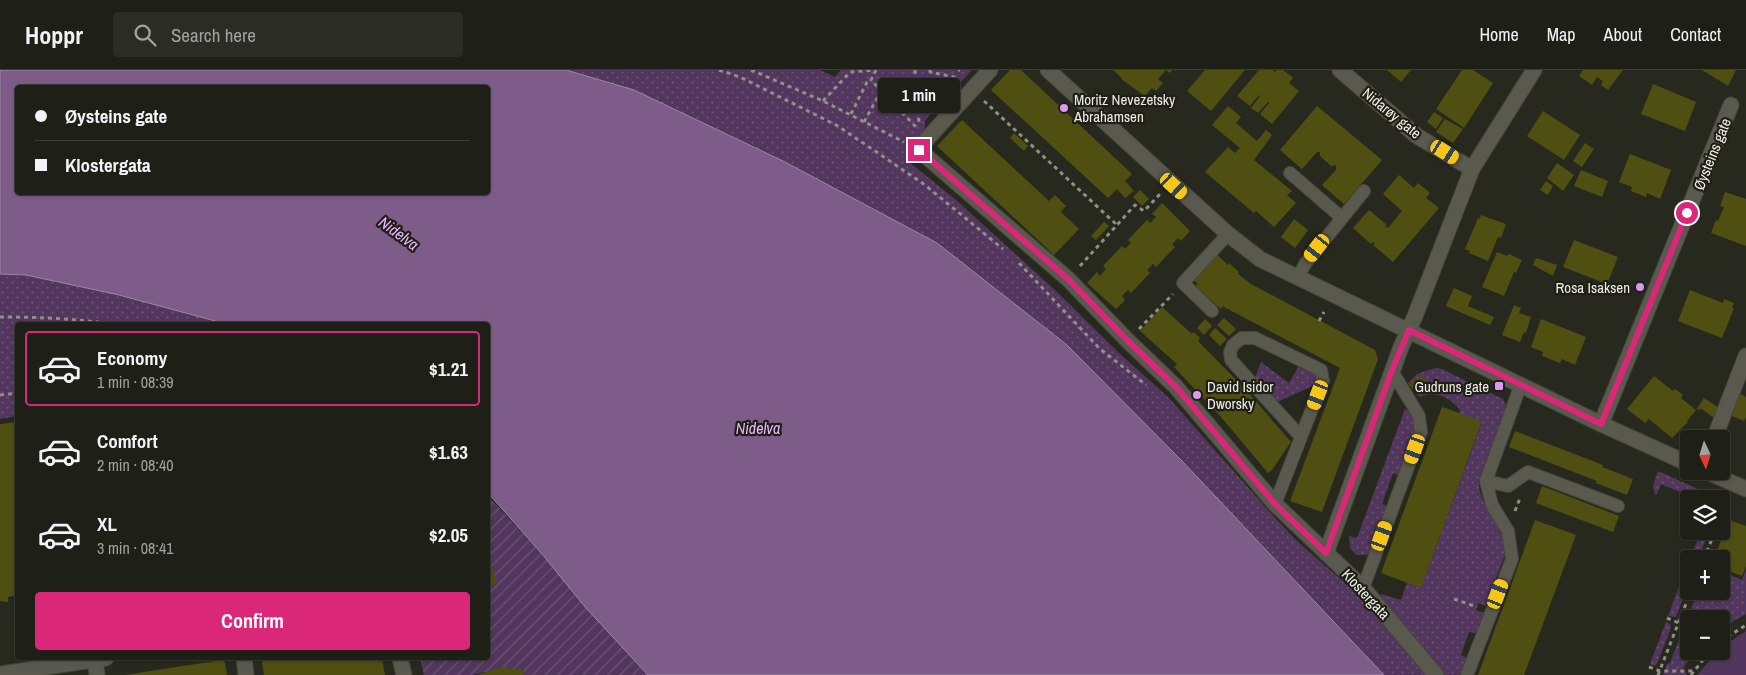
<!DOCTYPE html>
<html lang="en">
<head>
<meta charset="utf-8">
<style>
  body { margin:0; font-family:"Archivo Narrow",sans-serif; background:#2b2c23; color:#f1f3f6; height:100vh; display:flex; flex-direction:column; font-size:19px; white-space:nowrap }
  * { box-sizing:border-box; margin:0 }
  p { font-size:16px; color:#a1a2a1 }
  .icon { flex:none; width:28px; height:28px; fill:none; stroke:currentColor; stroke-width:2; stroke-linecap:round; stroke-linejoin:round }
  .map { position:relative; flex:1; overflow:hidden }
  .drawer { position:absolute; left:15px; top:252px; width:475px; height:338px; display:flex; flex-direction:column; background:#1e1f16; border-radius:5px; box-shadow:0 1px 4px #0004,0 0 0 1px #3c3d35 }
  .drawer>* { flex:none }
  .hud { position:absolute; left:15px; top:15px; width:475px; height:110px; border-radius:5px; box-shadow:0 1px 4px #0004,0 0 0 1px #3c3d35; display:grid; align-content:center; height:110px; padding:0 20px; background:#1e1f16 }
  .needle { width:32px; rotate:176deg }
  .tools { position:absolute; left:1680px; top:360px; display:grid; gap:10px }
  .tools a { display:grid; place-items:center; width:50px; height:50px; border-radius:5px; background:#1e1f16; box-shadow:0 1px 4px #0004,0 0 0 1px #3c3d35; font-size:25px }
  .end { position:absolute; width:22px; height:22px; margin:-11px; border:6px solid #db2777; background:#fff; box-shadow:0 0 0 2px #fff }
  .from { border-radius:50% }
  .bubble { position:absolute; height:35px; border-radius:5px; background:#1e1f16; box-shadow:0 1px 4px #0004,0 0 0 1px #3c3d35; font-size:16px; font-weight:800; line-height:35px; text-align:center }
  .car { position:absolute; width:15px; height:30px; margin:-15px -8px; border-radius:6px; box-shadow:0 0 4px 1px #0007; background:linear-gradient(#f5c518 24%,#345 0 40%,#f5c518 0 76%,#345 0 86%,#f5c518 0) }
  .hud b { display:flex; align-items:center; gap:18px; height:48px; font-size:19px }
  .hud b+b { border-top:1px solid #3c3d35 }
  .hud i { width:12px; height:12px; background:#f1f3f6 }
  ul { padding:9px 0 0; list-style:none }
  li { display:flex; align-items:center; gap:15px; height:75px; margin:0 10px 8px; padding:0 10px; border:2px solid transparent; border-radius:5px }
  li div { flex:1 }
  li b { display:block; font-size:19px }
  li em { font-style:normal; font-weight:800 }
  li.current { border-color:#db2777 }
  li>.icon { width:45px; height:45px; stroke-width:1.5 }
  .cta { display:flex; gap:10px; margin-top:auto; padding:10px 20px }
  .cta a { flex:1; height:58px; border-radius:5px; background:#db2777; color:#fff; font-size:20px; font-weight:800; line-height:58px; text-align:center }
  header { display:flex; align-items:center; gap:30px; box-sizing:border-box; height:70px; padding:0 25px; background:#1e1f16; border-bottom:1px solid #3c3d35 }
  header strong { font-size:24px }
  nav { display:flex; gap:28px; margin-inline-start:auto; font-size:18px }
  .search { width:350px; height:45px; background:#2b2c23; display:flex; align-items:center; gap:12px; box-sizing:border-box; padding:0 18px; border-radius:5px; color:#a1a2a1; font-size:19px }
  .map>svg:first-child { display:block }
</style>
</head>
<body>
<header>
<strong>Hoppr</strong>
<div class="search"><svg class="icon" aria-label="search" viewBox="0 0 24 24"><circle cx="10" cy="10" r="6"/><path d="M15 15l6 6"/></svg>Search here</div>
<nav><a>Home</a><a>Map</a><a>About</a><a>Contact</a></nav>
</header>
<div class="map">
<svg width="1746" height="605" viewBox="0 0 1746 605">
  <defs>
    <pattern id="grass-dots" width="8" height="8" patternUnits="userSpaceOnUse" patternTransform="scale(1.25)"><rect width="8" height="8" fill="#52365d"/><path d="M2 2h.1M6 6h.1" fill="none" stroke="#6b5374" stroke-width="1.8" stroke-linecap="round"/></pattern>
    <pattern id="garden-furrows" width="10" height="10" patternUnits="userSpaceOnUse" patternTransform="scale(1.25)"><rect width="10" height="10" fill="#52365d"/><path d="M-1 1l2-2M0 10L10 0M9 11l2-2" fill="none" stroke="#6b5374"/></pattern>
  </defs>
  <rect width="100%" height="100%" fill="#28291e"/>
  <!-- grass -->
  <g fill="url(#grass-dots)">
    <polygon points="566,0 820,0 835,7 841,0 972,0 925,50 925,59 909,92 955,129 1056,221 1119,283 1168,327 1268,440 1295,469 1357,524 1429,605 1384,605 1182,391 937,173 785,92 634,20"/>
    <polygon points="0,204 26,205 119,225 230,255 18,255 17,346 0,349"/>
    <polygon points="1261,292 1289,313 1298,297 1314,303 1317,306 1317,314 1277,332 1255,308"/>
    <path d="M1435,298L1442,299L1503,329L1506,335L1480,408L1479,418L1483,431L1503,467L1505,484L1486,536L1478,533L1476,540L1484,543L1476,563L1469,562L1461,585L1467,588L1461,605H1444L1379,529L1381,524L1401,530L1407,513L1421,518L1482,352L1459,343L1460,340C1450,327 1435,320 1420,327L1419,326L1430,316L1421,305L1409,315L1408,313L1417,304Z"/>
    <path d="M1405,339C1427,349 1404,390 1398,405L1393,403L1382,434L1387,436L1370,482L1367,485H1356L1350,478L1349,466L1357,468Z"/>
    <polygon points="1658,401 1718,428 1719,429 1697,429 1661,414 1657,424 1655,425 1653,416"/>
    <polygon points="1701,461 1707,461 1708,464 1698,489 1690,489"/>
    <polygon points="1746,499 1746,544 1721,558 1721,549 1689,549 1689,581 1696,581 1683,598 1687,605 1663,605 1667,594 1670,593 1698,521 1721,521 1721,501 1742,510"/>
    <polygon points="1683,506 1688,509 1689,513 1676,547 1668,546"/>
    <polygon points="1666,552 1670,554 1671,558 1657,594 1654,596 1650,594"/>
  </g>
  <!-- garden -->
  <polygon fill="url(#garden-furrows)" points="492,430 542,484 586,538 648,605 524,605 523,598 513,600 513,598 508,599 508,597 472,605 424,605 420,588 488,588 488,517 496,514 488,483 488,436"/>
  <!-- pitch -->
  <polygon fill="#52365d" points="1746,561 1746,605 1697,605 1718,581 1721,581 1722,577"/>
  <!-- water -->
  <path fill="#7d5c89" stroke="#9e88a5" fill-rule="evenodd" d="M0,0H566L634,20L785,92L937,173L1067,275L1182,391L1384,605H648L586,538L542,484L488,423V255H230L119,225L26,205L0,204ZM18,18H488V122H18Z"/>
  <!-- building -->
  <g fill="#4f4f11">
    <polygon points="1010,0 1021,0 1132,104 1125,111 1134,121 1125,128 1117,119 1108,128 991,20"/>
    <polygon points="1113,0 1172,0 1170,3 1166,0 1158,9 1163,13 1156,21 1152,18 1145,26 1121,9 1122,8"/>
    <polygon points="1205,0 1245,0 1211,41 1187,21"/>
    <polygon points="1259,0 1273,0 1275,2 1277,0 1283,0 1293,8 1289,13 1299,21 1272,54 1260,44 1269,33 1268,32 1258,43 1251,38 1260,26 1259,25 1250,36 1237,26"/>
    <polygon points="1387,0 1411,0 1401,12"/>
    <polygon points="1462,0 1473,0 1493,13 1464,58 1436,39"/>
    <polygon points="1583,0 1623,0 1608,20 1601,15 1603,11 1597,7 1592,15 1579,6"/>
    <polygon points="1702,0 1736,0 1728,16"/>
    <polygon points="1653,14 1696,32 1685,61 1641,44"/>
    <polygon points="1228,36 1241,47 1236,53 1257,71 1266,60 1272,65 1254,90 1292,121 1287,125 1296,133 1274,157 1256,141 1254,143 1205,102 1228,77 1235,83 1240,78 1212,55"/>
    <polygon points="1317,36 1382,90 1344,134 1322,115 1336,100 1336,95 1331,96 1320,86 1320,82 1317,82 1302,99 1280,80"/>
    <polygon points="1543,41 1580,65 1564,90 1527,66"/>
    <polygon points="1434,42 1443,48 1436,59 1427,52"/>
    <polygon points="1445,49 1463,59 1453,73 1436,62"/>
    <polygon points="962,50 1049,131 1055,125 1066,136 1061,142 1079,159 1054,185 937,76"/>
    <polygon points="1014,63 1028,76 1024,81 1010,68"/>
    <polygon points="1585,73 1594,79 1582,97 1573,91"/>
    <polygon points="1630,84 1671,100 1660,129 1647,123 1646,127 1631,121 1632,117 1619,112"/>
    <polygon points="1557,93 1574,105 1563,121 1547,108"/>
    <polygon points="1581,100 1608,111 1602,127 1574,116"/>
    <polygon points="1399,105 1414,118 1418,113 1430,123 1426,128 1439,138 1393,192 1373,175 1375,174 1373,172 1371,174 1353,158 1369,140 1387,155 1385,156 1388,158 1402,141 1383,124"/>
    <polygon points="1546,111 1553,116 1548,125 1540,120"/>
    <polygon points="1140,120 1149,129 1142,136 1133,127"/>
    <polygon points="1725,122 1746,129 1746,176 1711,163 1716,150 1718,151 1724,137 1720,136"/>
    <polygon points="1162,133 1190,161 1181,171 1178,168 1172,174 1175,177 1156,197 1153,194 1147,200 1150,203 1131,223 1128,220 1122,226 1125,230 1116,239 1087,213 1097,202 1100,206 1106,199 1103,196 1122,176 1125,179 1131,173 1128,170 1147,150 1150,153 1156,147 1152,144"/>
    <polygon points="1481,145 1506,154 1501,168 1498,167 1488,191 1469,183 1470,181 1465,179 1478,148 1480,149"/>
    <polygon points="1294,149 1308,160 1295,178 1281,167"/>
    <polygon points="1104,152 1109,156 1096,170 1091,166"/>
    <polygon points="1574,170 1618,187 1607,214 1563,197"/>
    <polygon points="1497,182 1507,186 1509,184 1522,190 1516,203 1514,202 1504,226 1482,217"/>
    <polygon points="1215,183 1228,195 1229,193 1239,202 1238,204 1251,214 1375,280 1378,289 1322,442 1290,431 1340,298 1228,239 1229,237 1227,239 1223,236 1221,239 1195,216 1198,214 1192,209"/>
    <polygon points="1536,188 1557,195 1553,206 1533,195"/>
    <polygon points="1454,218 1472,226 1468,236 1494,247 1490,255 1446,236"/>
    <polygon points="1690,220 1723,233 1724,229 1734,233 1732,237 1734,238 1722,268 1678,251"/>
    <polygon points="1514,235 1521,238 1519,243 1531,247 1526,263 1524,262 1520,272 1502,265"/>
    <polygon points="1162,237 1192,264 1194,262 1200,268 1198,271 1247,321 1291,372 1272,400 1268,403 1221,347 1174,297 1177,294 1140,261"/>
    <polygon points="1224,248 1236,259 1229,266 1217,255"/>
    <polygon points="1205,249 1212,256 1204,265 1197,258"/>
    <polygon points="1541,249 1586,267 1575,295 1562,289 1560,293 1542,286 1543,282 1531,277"/>
    <polygon points="1215,258 1227,269 1220,276 1209,265"/>
    <polygon points="1421,305 1431,316 1419,326 1409,315"/>
    <polygon points="1654,306 1673,321 1675,319 1683,325 1681,328 1696,340 1687,351 1688,352 1672,368 1649,349 1645,353 1627,339"/>
    <polygon points="1740,324 1746,327 1746,347 1744,351 1732,346"/>
    <polygon points="1704,328 1719,338 1714,348 1702,339 1696,340"/>
    <polygon points="1442,337 1482,351 1421,518 1381,503"/>
    <polygon points="18,352 18,525 8,527 8,532 0,531 0,354"/>
    <polygon points="1515,361 1603,395 1602,397 1633,409 1627,425 1596,413 1597,411 1509,377"/>
    <polygon points="1542,416 1619,446 1613,462 1536,433"/>
    <polygon points="1535,450 1576,465 1524,605 1478,605"/>
    <polygon points="1729,450 1746,456 1746,496 1742,506 1721,498 1721,489 1714,489"/>
    <polygon points="488,483 497,514 488,517"/>
    <polygon points="264,588 382,588 385,605 264,605 262,592"/>
    <polygon points="222,590 225,593 227,605 125,605"/>
    <polygon points="508,596 508,599 513,598 513,600 523,598 524,605 477,605 487,602 487,601"/>
  </g>
  <g fill="none" stroke-linecap="round" stroke-linejoin="round">
    <!-- service casing -->
    <g stroke="#46463d" stroke-width="14">
      <g id="service">
        <polyline points="1290,103 1341,147"/>
        <polyline points="1298,207 1305,194 1364,121"/>
        <polyline points="1212,241 1183,213 1228,164"/>
        <polyline points="1486,411 1508,416 1528,402 1618,436"/>
        <polyline points="1275,434 1301,367 1231,290 1230,282 1233,275 1242,268 1255,268 1321,300 1323,311 1301,367"/>
        <polyline points="1363,518 1421,362 1419,346 1392,301"/>
        <polyline points="1467,605 1512,489 1508,461 1492,435 1486,411 1521,314"/>
      </g>
    </g>
    <!-- minor casing -->
    <g stroke="#46463d" stroke-width="17">
      <g id="minor">
        <polyline points="990,0 927,69 919,80 1068,209 1128,271 1176,317 1275,434 1363,518 1436,605"/>
        <polyline points="1340,0 1417,66 1472,99"/>
        <polyline points="1601,354 1731,35"/>
        <polyline points="1714,369 1746,286"/>
        <polyline points="1326,483 1401,277 1415,246 1472,99 1534,0"/>
        <polyline points="244,588 246,605"/>
        <polyline points="400,588 404,605"/>
        <polyline points="95,589 97,605"/>
        <polyline points="0,604 106,588"/>
      </g>
    </g>
    <!-- tertiary casing -->
    <g stroke="#46463d" stroke-width="17">
      <g id="tertiary">
        <polyline points="1048,0 1228,164 1260,189 1601,354 1689,394"/>
        <polyline points="1705,401 1746,419"/>
      </g>
    </g>
    <!-- path -->
    <g stroke="#8f9088" stroke-width="3" stroke-dasharray="4 4" stroke-linecap="butt">
      <polyline points="719,0 740,7 838,56 925,115 1003,179"/>
      <polyline points="751,0 823,31 904,72"/>
      <polyline points="876,0 871,10 916,57"/>
      <polyline points="915,0 919,52"/>
      <polyline points="930,0 930,2 959,8"/>
      <polyline points="958,0 960,0"/>
      <polyline points="823,31 850,2 876,0"/>
      <polyline points="984,31 1117,155"/>
      <polyline points="851,44 867,12 871,10"/>
      <polyline points="864,52 881,21"/>
      <polyline points="1019,193 1099,278 1146,315"/>
      <polyline points="1080,196 1135,135 1144,141 1160,124"/>
      <path d="M0,247C41,247 80,249 120,255"/>
      <polyline points="1319,251 1324,242"/>
      <polyline points="1139,259 1173,224"/>
      <polyline points="0,325 18,323"/>
      <polyline points="1515,441 1520,428"/>
      <polyline points="1721,443 1726,429"/>
      <polyline points="1704,489 1715,461"/>
      <polyline points="1685,504 1689,505"/>
      <polyline points="1454,529 1477,537"/>
      <polyline points="1667,548 1679,553"/>
      <polyline points="1721,571 1746,555"/>
      <polyline points="1649,597 1660,601 1693,601"/>
      <polyline points="1658,605 1691,521"/>
      <polyline points="1691,605 1710,581"/>
    </g>
    <!-- service -->
    <use href="#service" stroke="#59594e" stroke-width="12"/>
    <!-- minor -->
    <use href="#minor" stroke="#59594e" stroke-width="15"/>
    <!-- tertiary -->
    <use href="#tertiary" stroke="#59594e" stroke-width="15"/>
  </g>
  <g fill="none" stroke-linecap="round" stroke-linejoin="round">
    <!-- route -->
    <polyline stroke="#db2777" stroke-width="6" points="919,80 1068,209 1128,271 1176,317 1275,434 1326,483 1392,300 1409,260 1601,354 1687,143"/>
  </g>
  <!-- markers -->
  <g fill="#dc99f4" stroke="#1f1f15" stroke-width="2">
    <circle cx="1064" cy="38" r="5"/>
    <circle cx="1640" cy="217" r="5"/>
    <rect x="1494" y="311" width="10" height="10" rx="2.5"/>
    <circle cx="1197" cy="325" r="5"/>
  </g>
  <g text-anchor="middle" dominant-baseline="central" stroke-width="4.5" stroke-linejoin="round" paint-order="stroke">
    <!-- poi labels -->
    <g font-size="15" fill="#ecede6" stroke="#1f1f15" text-anchor="start">
      <text x="1074" y="29">Moritz Nevezetsky<tspan x="1074" dy="17">Abrahamsen</tspan></text>
      <text x="1630" y="217" text-anchor="end">Rosa Isaksen</text>
      <text x="1207" y="316">David Isidor<tspan x="1207" dy="17">Dworsky</tspan></text>
      <text x="1489" y="316" text-anchor="end">Gudruns gate</text>
    </g>
    <!-- street labels -->
    <g font-size="15" fill="#ecede6" stroke="#1f1f15">
      <text transform="translate(1392 43) rotate(39)">Nidarøy gate</text>
      <text transform="translate(1712 84) rotate(-68)">Øysteins gate</text>
      <text transform="translate(1366 524) rotate(47)">Klostergata</text>
    </g>
    <!-- water labels -->
    <g font-size="16" font-style="italic" fill="#ecb8ff" stroke="#1f1f15">
      <text transform="translate(399 163) rotate(36)">Nidelva</text>
      <text x="758" y="358">Nidelva</text>
    </g>
  </g>
</svg>
<div class="tools">
<a><svg class="needle" viewBox="-14 -14 28 28"><path d="M0-13l5 13h-10z" fill="#e53935"/><path d="M0 13l5-13h-10z" fill="#a1a2a1"/></svg></a>
<a><svg class="icon" aria-label="layers" viewBox="0 0 24 24"><path d="M12 4l9 5-9 5-9-5zM3 14l9 5 9-5"/></svg></a>
<a>+</a>
<a>−</a>
</div>
<i class="end from" style="left:1687px;top:143px"></i>
<i class="end" style="left:919px;top:80px"></i>
<div class="bubble" style="left:878px;top:8px;width:82px">1 min</div>
<i class="car" style="left:1445px;top:82px;rotate:122deg"></i>
<i class="car" style="left:1174px;top:116px;rotate:132deg"></i>
<i class="car" style="left:1317px;top:178px;rotate:218deg"></i>
<i class="car" style="left:1318px;top:325px;rotate:201deg"></i>
<i class="car" style="left:1415px;top:379px;rotate:200deg"></i>
<i class="car" style="left:1382px;top:466px;rotate:20deg"></i>
<i class="car" style="left:1498px;top:524px;rotate:21deg"></i>
<div class="hud">
<b><i class="from"></i>Øysteins gate</b>
<b><i></i>Klostergata</b>
</div>
<section class="drawer">
<ul>
<li class="current"><svg class="icon" aria-label="car" viewBox="0 0 24 24"><path d="M5 17H2v-5l4-1 3-4h7l3 4 3 1v5h-3M9 17h6M6 11h13"/><circle cx="7" cy="17" r="2"/><circle cx="17" cy="17" r="2"/></svg><div><b>Economy</b><p>1 min · 08:39</p></div><em>$1.21</em></li>
<li><svg class="icon" aria-label="car" viewBox="0 0 24 24"><path d="M5 17H2v-5l4-1 3-4h7l3 4 3 1v5h-3M9 17h6M6 11h13"/><circle cx="7" cy="17" r="2"/><circle cx="17" cy="17" r="2"/></svg><div><b>Comfort</b><p>2 min · 08:40</p></div><em>$1.63</em></li>
<li><svg class="icon" aria-label="car" viewBox="0 0 24 24"><path d="M5 17H2v-5l4-1 3-4h7l3 4 3 1v5h-3M9 17h6M6 11h13"/><circle cx="7" cy="17" r="2"/><circle cx="17" cy="17" r="2"/></svg><div><b>XL</b><p>3 min · 08:41</p></div><em>$2.05</em></li>
</ul>
<div class="cta"><a>Confirm</a></div>
</section>
</div>
</body>
</html>
